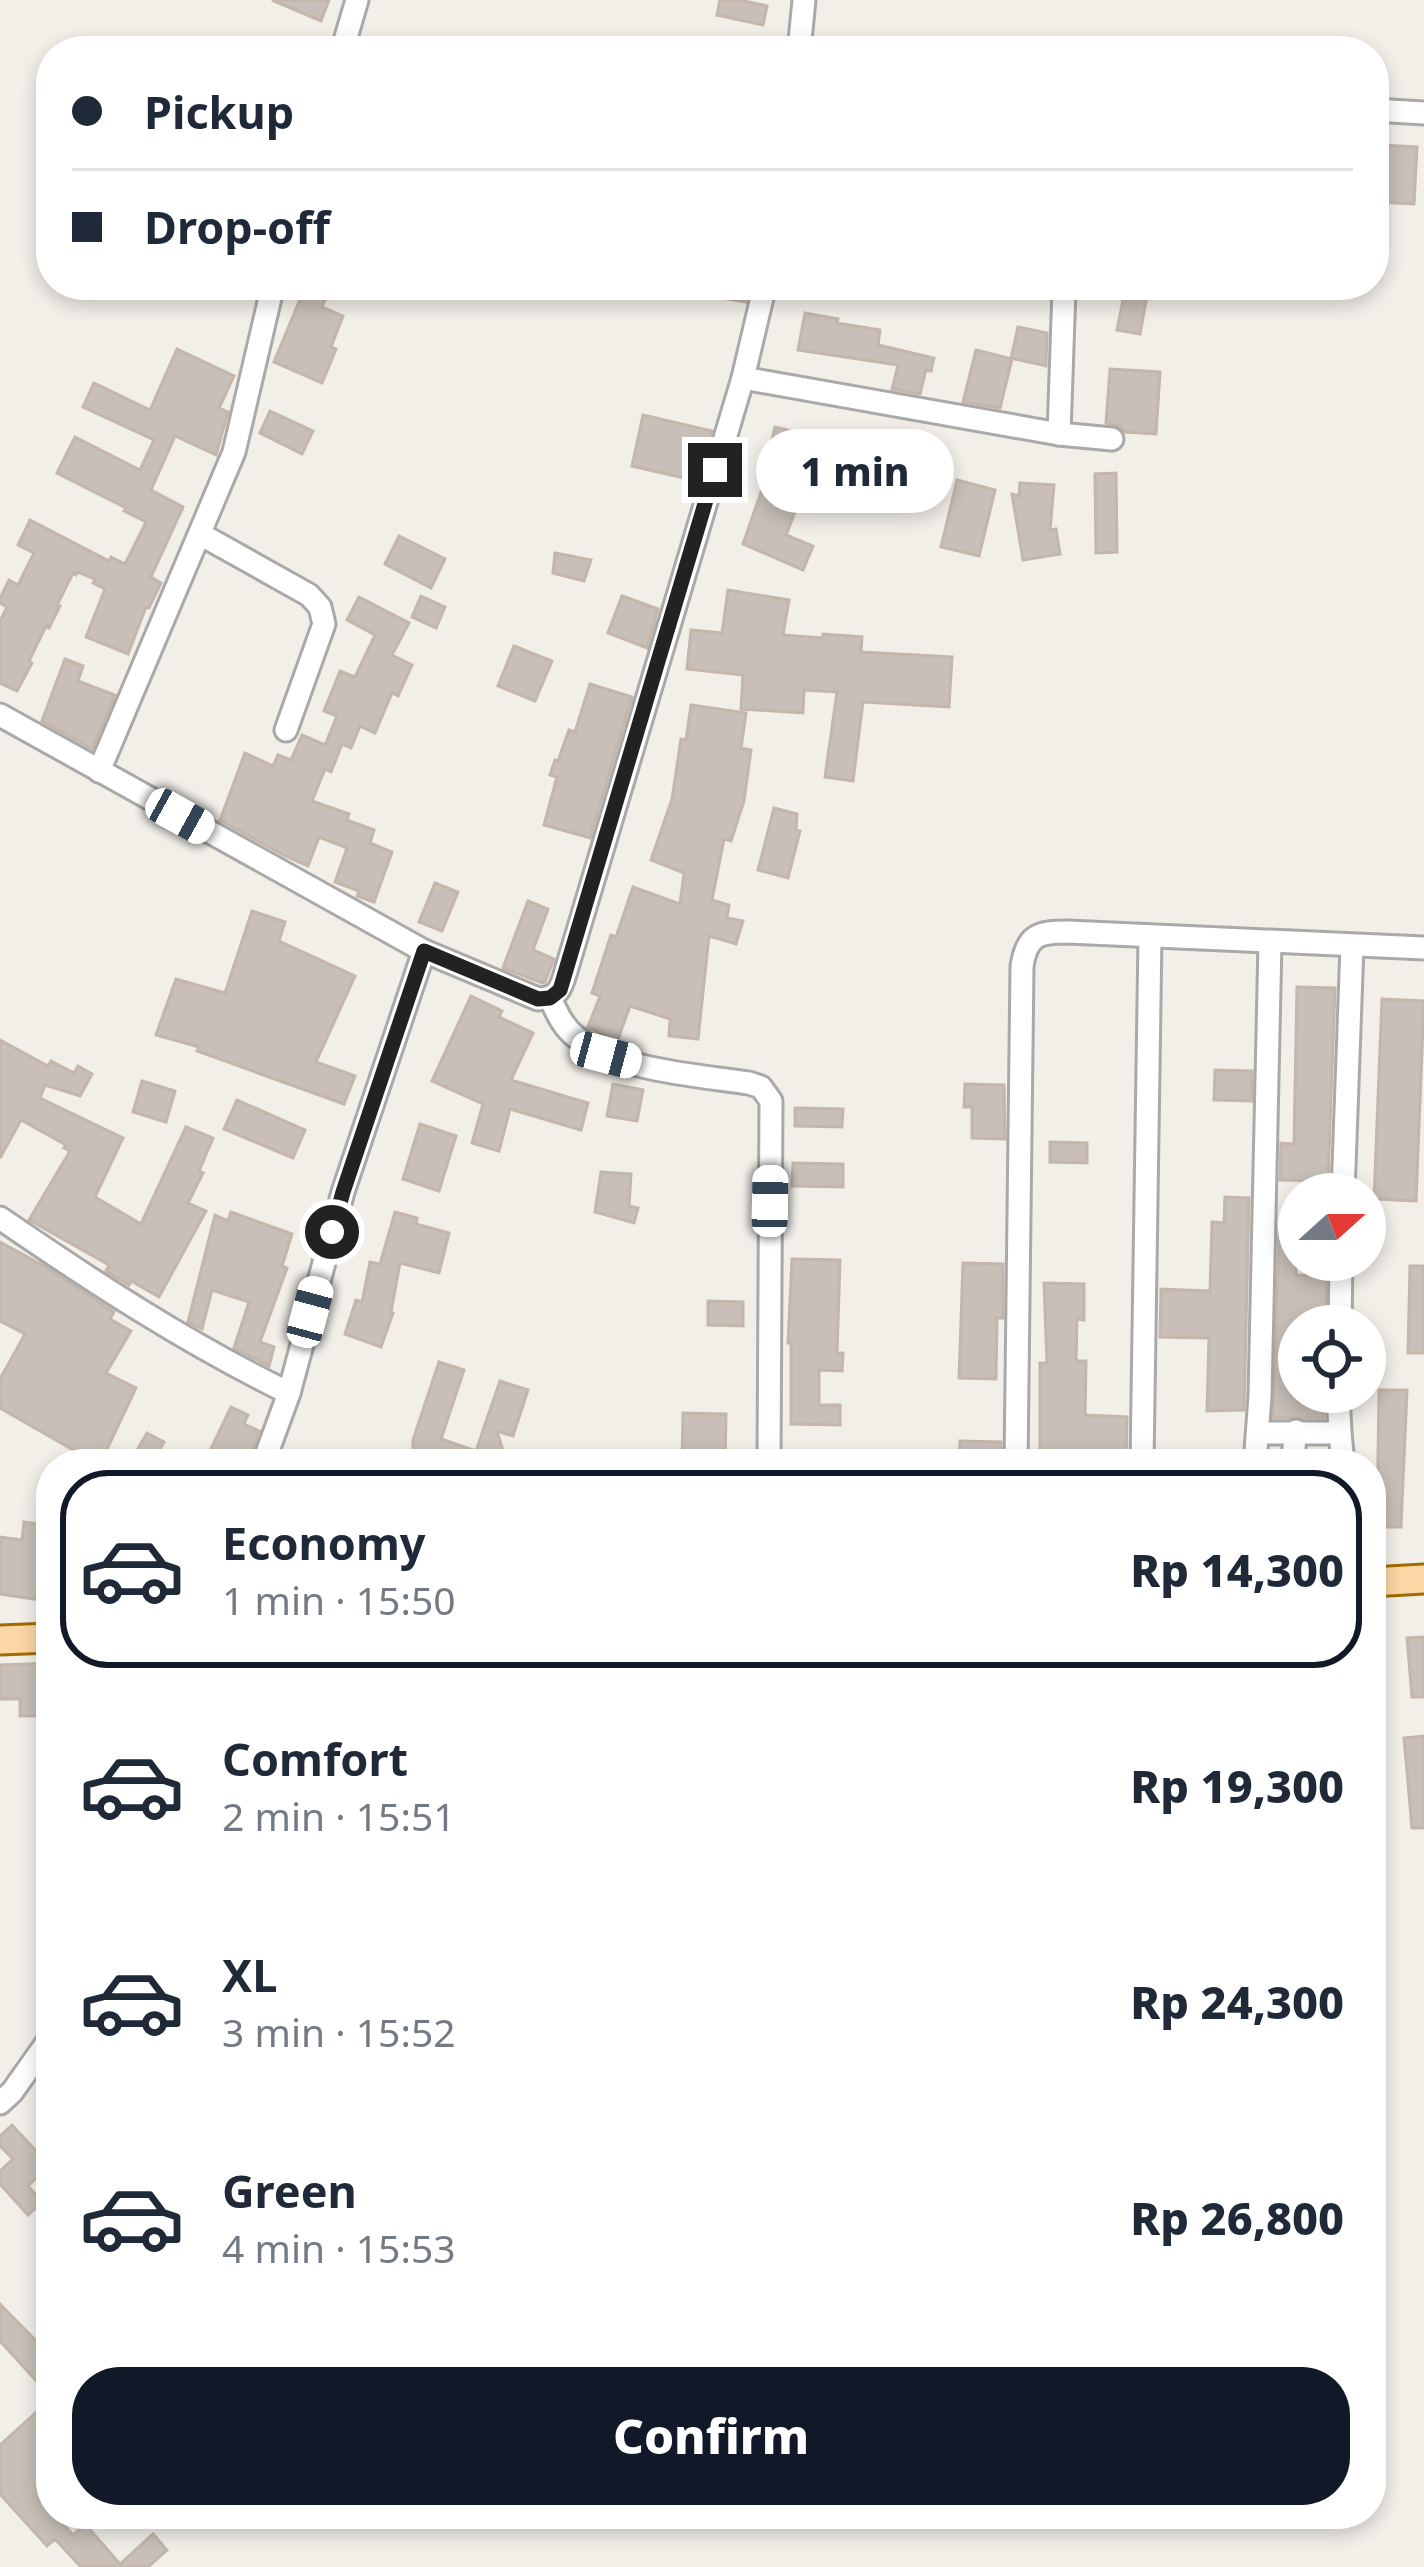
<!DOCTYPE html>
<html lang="en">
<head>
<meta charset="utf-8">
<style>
  body { margin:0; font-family:"Noto Sans",sans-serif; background:#f6f6f7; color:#1f2937; height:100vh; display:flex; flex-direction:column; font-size:45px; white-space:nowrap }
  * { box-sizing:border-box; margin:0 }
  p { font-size:39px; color:#747a83 }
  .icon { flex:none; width:66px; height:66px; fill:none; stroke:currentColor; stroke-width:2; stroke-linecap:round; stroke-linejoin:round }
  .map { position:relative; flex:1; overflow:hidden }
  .details { position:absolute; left:36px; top:1449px; width:1350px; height:1080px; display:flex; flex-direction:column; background:#fff; border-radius:48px; box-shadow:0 6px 18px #0003 }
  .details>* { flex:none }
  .top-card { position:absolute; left:36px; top:36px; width:1353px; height:264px; border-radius:48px; box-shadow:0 6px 18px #0003; display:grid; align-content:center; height:264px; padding:0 36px; background:#fff }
  .needle { width:78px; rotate:69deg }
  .buttons { position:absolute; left:1278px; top:1173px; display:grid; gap:24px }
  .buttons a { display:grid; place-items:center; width:108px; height:108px; border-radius:50%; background:#fff; box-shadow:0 6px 18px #0003; font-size:60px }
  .end { position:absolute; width:54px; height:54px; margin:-27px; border:15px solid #222; background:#fff; box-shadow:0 0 0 6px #fff }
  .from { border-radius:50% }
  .bubble { position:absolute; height:84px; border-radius:42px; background:#fff; box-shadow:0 6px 18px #0003; font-size:39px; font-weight:800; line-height:84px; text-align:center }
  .car { position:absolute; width:36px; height:72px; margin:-36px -18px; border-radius:15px; box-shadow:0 0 9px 3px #0007; background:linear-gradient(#fff 24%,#345 0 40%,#fff 0 76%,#345 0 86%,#fff 0) }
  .top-card b { display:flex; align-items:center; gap:42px; height:114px; font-size:45px }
  .top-card b+b { border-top:3px solid #e0e1e3 }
  .top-card i { width:30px; height:30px; background:#1f2937 }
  ul { padding:21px 0 0; list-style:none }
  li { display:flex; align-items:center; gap:36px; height:198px; margin:0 24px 18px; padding:0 12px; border:6px solid transparent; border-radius:48px }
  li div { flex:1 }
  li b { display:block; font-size:45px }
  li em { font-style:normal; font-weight:800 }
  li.current { border-color:#111827 }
  li>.icon { width:108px; height:108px; stroke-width:1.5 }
  .cta { display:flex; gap:24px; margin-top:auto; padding:24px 36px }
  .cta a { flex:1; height:138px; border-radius:48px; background:#111827; color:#fff; font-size:48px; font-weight:800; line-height:138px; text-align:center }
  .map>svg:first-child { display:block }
</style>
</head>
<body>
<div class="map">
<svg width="1424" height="2567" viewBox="0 0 1424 2567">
  <rect width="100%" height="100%" fill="#f2efe9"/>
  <!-- building -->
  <g fill="#c7bfb8" stroke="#c4b6ab" stroke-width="3">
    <polygon points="272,0 329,0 321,21"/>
    <polygon points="720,0 740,0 767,6 763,25 717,15"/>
    <polygon points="1382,145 1417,147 1414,204 1379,202"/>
    <polygon points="306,285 331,285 322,307 343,316 331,347 336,349 322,383 274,362"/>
    <polygon points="698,285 750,285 746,302 698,294"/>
    <polygon points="1126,285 1149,285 1140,334 1117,330"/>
    <polygon points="805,313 838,319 837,323 880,330 878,345 934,358 931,371 926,370 920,394 892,389 898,365 798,350"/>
    <polygon points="1018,327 1047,333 1046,366 1011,358"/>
    <polygon points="177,349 234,376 219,408 228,412 216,455 175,436 151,490 183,507 151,577 161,583 149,608 146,607 128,654 86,637 105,589 93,583 95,579 78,572 76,575 73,573 57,605 60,606 49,628 46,626 29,661 32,663 17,691 0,683 0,621 7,607 0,603 0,598 9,580 18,585 34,553 18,545 30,520 109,561 111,557 125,564 146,522 124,511 126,508 57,473 75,437 140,470 154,440 83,407 94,383 150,410"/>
    <polygon points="976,350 1012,359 1000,408 963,402"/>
    <polygon points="1110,369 1160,372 1156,434 1125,432 1120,426 1106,423"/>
    <polygon points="270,411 313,431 302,454 260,433"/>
    <polygon points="643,415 712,431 697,481 632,466"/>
    <polygon points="775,427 811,436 806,455 841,466 847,443 877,451 862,505 822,494 820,500 802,494 786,535 813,546 803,570 743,544 766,478 763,477"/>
    <polygon points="1116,473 1117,552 1096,553 1095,474"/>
    <polygon points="957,480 995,490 979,556 941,547"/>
    <polygon points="1020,483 1054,485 1050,530 1056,529 1060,554 1023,560 1012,494 1019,496"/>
    <polygon points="399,536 445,559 431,588 385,564"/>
    <polygon points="555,553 591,560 584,581 553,573"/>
    <polygon points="728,590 789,600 783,635 823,638 823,634 862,637 861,652 952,657 949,707 863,702 853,781 825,777 837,692 804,690 803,713 741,709 743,675 687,669 691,630 722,633"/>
    <polygon points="421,596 445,607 436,628 412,617"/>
    <polygon points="622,596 658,609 647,648 608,633"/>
    <polygon points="359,597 409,623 392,655 412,665 398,696 392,693 375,733 360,726 351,748 342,744 331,772 325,769 312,801 349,814 347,820 374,830 370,843 392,852 374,902 357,896 359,891 335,882 347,848 319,837 308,866 283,855 220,820 245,753 273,766 278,755 291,760 302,735 325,745 337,716 324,711 340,671 355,677 375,635 347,620"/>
    <polygon points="514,646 552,661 535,701 498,686"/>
    <polygon points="65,659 83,666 78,681 115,695 92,749 42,721"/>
    <polygon points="590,684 632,697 590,838 544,825 557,777 550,775 555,760 558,761 569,730 575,732"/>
    <polygon points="691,705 746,713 741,748 751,750 744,801 731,841 724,839 712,900 729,905 727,918 743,921 736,944 709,936 698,1039 669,1036 670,1019 630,1006 617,1042 588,1027 600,996 592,993 611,935 616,937 633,887 680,904 684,873 651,860 672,799 681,739 686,740"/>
    <polygon points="774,808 797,814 796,830 800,831 788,878 758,870"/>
    <polygon points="435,883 458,892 442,931 419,922"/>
    <polygon points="528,901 548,909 533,950 554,959 545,982 542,983 503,968"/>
    <polygon points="252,911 285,922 279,941 355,976 316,1062 355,1076 344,1104 197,1051 199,1047 156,1035 176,979 225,993"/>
    <polygon points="1297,987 1335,988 1328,1181 1280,1180 1281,1143 1294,1144"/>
    <polygon points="471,996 502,1011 499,1017 533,1033 511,1080 588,1103 581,1130 510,1109 499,1151 472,1143 483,1104 432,1081"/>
    <polygon points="1382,999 1424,1001 1416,1201 1374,1199"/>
    <polygon points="0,1040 48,1066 51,1061 74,1073 78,1066 92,1074 80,1096 45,1085 40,1098 123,1138 95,1197 141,1224 186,1127 213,1138 199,1171 203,1173 188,1203 206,1211 159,1297 131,1281 129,1285 106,1271 109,1265 29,1220 70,1151 64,1148 66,1145 21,1120 0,1158"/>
    <polygon points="1215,1070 1252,1071 1252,1101 1214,1100"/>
    <polygon points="142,1081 175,1091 166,1122 133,1112"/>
    <polygon points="613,1084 643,1090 637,1121 607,1116"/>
    <polygon points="965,1084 1004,1085 1005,1139 972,1138 972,1107 964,1107"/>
    <polygon points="237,1100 305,1130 293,1158 224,1129"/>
    <polygon points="795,1108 843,1109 842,1127 795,1126"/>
    <polygon points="420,1124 456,1136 439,1191 403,1179"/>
    <polygon points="1050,1142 1087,1143 1087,1163 1050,1162"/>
    <polygon points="793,1163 843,1164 843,1187 792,1186"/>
    <polygon points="601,1172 631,1174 629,1206 638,1208 634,1223 595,1212"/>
    <polygon points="1225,1197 1249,1198 1244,1410 1207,1411 1209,1338 1160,1337 1161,1289 1210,1291 1212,1222 1224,1223"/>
    <polygon points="231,1212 292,1234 282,1266 287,1268 260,1342 274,1347 269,1366 234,1348 249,1302 212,1290 202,1329 188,1322 215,1215 228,1221"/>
    <polygon points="395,1212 417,1218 416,1224 449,1233 439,1273 400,1263 391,1312 393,1313 381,1347 345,1334 356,1300 362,1302 370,1262 380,1264"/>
    <polygon points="1279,1230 1297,1231 1296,1275 1326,1276 1325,1326 1299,1326 1299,1392 1323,1392 1324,1418 1273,1418"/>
    <polygon points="0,1242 46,1267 114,1312 110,1319 131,1331 106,1373 136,1388 100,1464 82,1464 71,1459 75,1451 0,1408 0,1379 25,1334 0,1321"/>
    <polygon points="792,1259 840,1260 837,1353 843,1353 842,1371 819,1370 819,1405 840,1405 840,1425 791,1424 791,1343 788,1343"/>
    <polygon points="963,1263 1003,1264 1003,1318 997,1318 996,1379 959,1378"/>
    <polygon points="1410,1266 1424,1266 1424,1353 1408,1353"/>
    <polygon points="1044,1283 1084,1284 1084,1320 1077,1319 1076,1361 1086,1361 1085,1415 1127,1417 1126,1464 1040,1464 1040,1363 1047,1363"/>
    <polygon points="708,1301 743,1302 743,1326 708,1325"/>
    <polygon points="439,1362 464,1370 441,1439 476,1451 500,1381 528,1390 513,1436 497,1431 507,1464 413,1464 413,1440"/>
    <polygon points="1379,1390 1407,1390 1401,1527 1377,1527"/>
    <polygon points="231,1407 248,1415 244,1424 259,1431 248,1464 216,1464 206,1459"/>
    <polygon points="683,1413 726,1414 725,1464 682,1464"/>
    <polygon points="147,1433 164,1442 152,1463 135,1454"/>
    <polygon points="960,1441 1001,1442 1001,1464 959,1464"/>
    <polygon points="24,1522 50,1526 40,1600 0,1594 0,1537 22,1540"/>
    <polygon points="1424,1637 1424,1697 1412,1697 1407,1638"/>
    <polygon points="51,1663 51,1716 20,1716 20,1699 0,1699 0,1665"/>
    <polygon points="1424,1736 1424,1828 1412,1828 1404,1738"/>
    <polygon points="12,2125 49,2165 28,2186 42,2202 28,2215 0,2184 0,2171 13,2159 0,2146 0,2136"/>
    <polygon points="0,2304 51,2356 51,2397 0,2341"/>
    <polygon points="51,2399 51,2514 54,2514 73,2535 85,2524 120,2564 153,2534 167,2550 148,2567 81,2567 55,2539 47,2546 0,2494 0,2445"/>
  </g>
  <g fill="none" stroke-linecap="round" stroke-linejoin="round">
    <!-- minor casing -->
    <g stroke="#a9a9a9" stroke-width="27">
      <g id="minor">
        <polyline points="342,51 357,0"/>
        <polyline points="799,51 804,0"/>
        <polyline points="1374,110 1424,113"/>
        <polyline points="743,378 1059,434 1112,439"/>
        <polyline points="1059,434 1064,289"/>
        <polyline points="200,534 309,595 320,607 324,624 286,730"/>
        <path d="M0,715L424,951L538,999C558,998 561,989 566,971L743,378L765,285"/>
        <polyline points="99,771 234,452 273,285"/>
        <path d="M550,998C557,1013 563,1027 576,1037C619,1071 696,1075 749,1083L761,1087L771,1101L769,1464"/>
        <polyline points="1343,1194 1352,946"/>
        <path d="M0,1218C93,1282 188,1344 289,1393"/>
        <polyline points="1340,1326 1341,1260"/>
        <polyline points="1258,1433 1340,1433 1338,1392"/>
        <polyline points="1340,1433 1343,1464"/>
        <polyline points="263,1464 289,1393 343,1192 424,951"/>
        <path d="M1016,1464L1022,966C1027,935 1038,932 1068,932L1424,948"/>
        <polyline points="1142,1464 1150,936"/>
        <polyline points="1255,1464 1260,1396 1270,942"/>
        <polyline points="1292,1464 1296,1431"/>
        <polyline points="0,2103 12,2092 51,2037"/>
      </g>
    </g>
    <!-- major casing -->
    <g stroke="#a06b00" stroke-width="33">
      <g id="major">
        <polyline points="1371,1582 1424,1579"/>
        <polyline points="0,1640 51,1638"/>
      </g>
    </g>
    <!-- minor -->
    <use href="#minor" stroke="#fff" stroke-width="21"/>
    <!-- major -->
    <use href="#major" stroke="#fcd6a4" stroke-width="27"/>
  </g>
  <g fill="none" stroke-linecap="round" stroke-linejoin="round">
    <!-- route -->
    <polyline stroke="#222" stroke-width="15" points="332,1232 343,1192 424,951 538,999 550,998 560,990 715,470"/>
  </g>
</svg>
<div class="buttons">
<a><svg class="needle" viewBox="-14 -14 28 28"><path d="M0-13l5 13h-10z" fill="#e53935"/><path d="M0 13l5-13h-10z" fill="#747a83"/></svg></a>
<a><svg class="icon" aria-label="locate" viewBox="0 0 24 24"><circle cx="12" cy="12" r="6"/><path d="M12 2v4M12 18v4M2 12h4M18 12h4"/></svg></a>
</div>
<i class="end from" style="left:332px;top:1232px"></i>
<i class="end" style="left:715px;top:470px"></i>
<div class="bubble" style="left:756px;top:429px;width:198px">1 min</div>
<i class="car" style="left:180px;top:816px;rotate:119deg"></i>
<i class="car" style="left:606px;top:1055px;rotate:105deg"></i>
<i class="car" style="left:770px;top:1201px;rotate:1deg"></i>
<i class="car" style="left:310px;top:1312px;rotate:15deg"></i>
<div class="top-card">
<b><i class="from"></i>Pickup</b>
<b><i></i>Drop-off</b>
</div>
<section class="details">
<ul>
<li class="current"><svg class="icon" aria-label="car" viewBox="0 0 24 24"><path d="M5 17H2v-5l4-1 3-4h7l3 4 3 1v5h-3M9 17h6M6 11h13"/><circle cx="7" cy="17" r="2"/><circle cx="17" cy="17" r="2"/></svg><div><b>Economy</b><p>1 min · 15:50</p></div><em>Rp 14,300</em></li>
<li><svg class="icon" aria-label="car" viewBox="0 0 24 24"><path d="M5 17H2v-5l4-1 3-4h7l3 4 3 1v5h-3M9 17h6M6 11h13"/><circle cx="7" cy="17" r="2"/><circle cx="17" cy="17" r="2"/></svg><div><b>Comfort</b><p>2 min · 15:51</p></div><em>Rp 19,300</em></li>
<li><svg class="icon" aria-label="car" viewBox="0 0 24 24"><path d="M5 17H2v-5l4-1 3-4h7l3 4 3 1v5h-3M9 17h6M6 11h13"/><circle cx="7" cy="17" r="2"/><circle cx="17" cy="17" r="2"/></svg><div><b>XL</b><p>3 min · 15:52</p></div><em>Rp 24,300</em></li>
<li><svg class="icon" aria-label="car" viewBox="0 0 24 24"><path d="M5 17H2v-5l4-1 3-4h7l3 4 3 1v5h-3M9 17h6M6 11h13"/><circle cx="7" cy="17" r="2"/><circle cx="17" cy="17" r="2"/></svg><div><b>Green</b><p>4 min · 15:53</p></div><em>Rp 26,800</em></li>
</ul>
<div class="cta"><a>Confirm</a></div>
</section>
</div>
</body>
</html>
